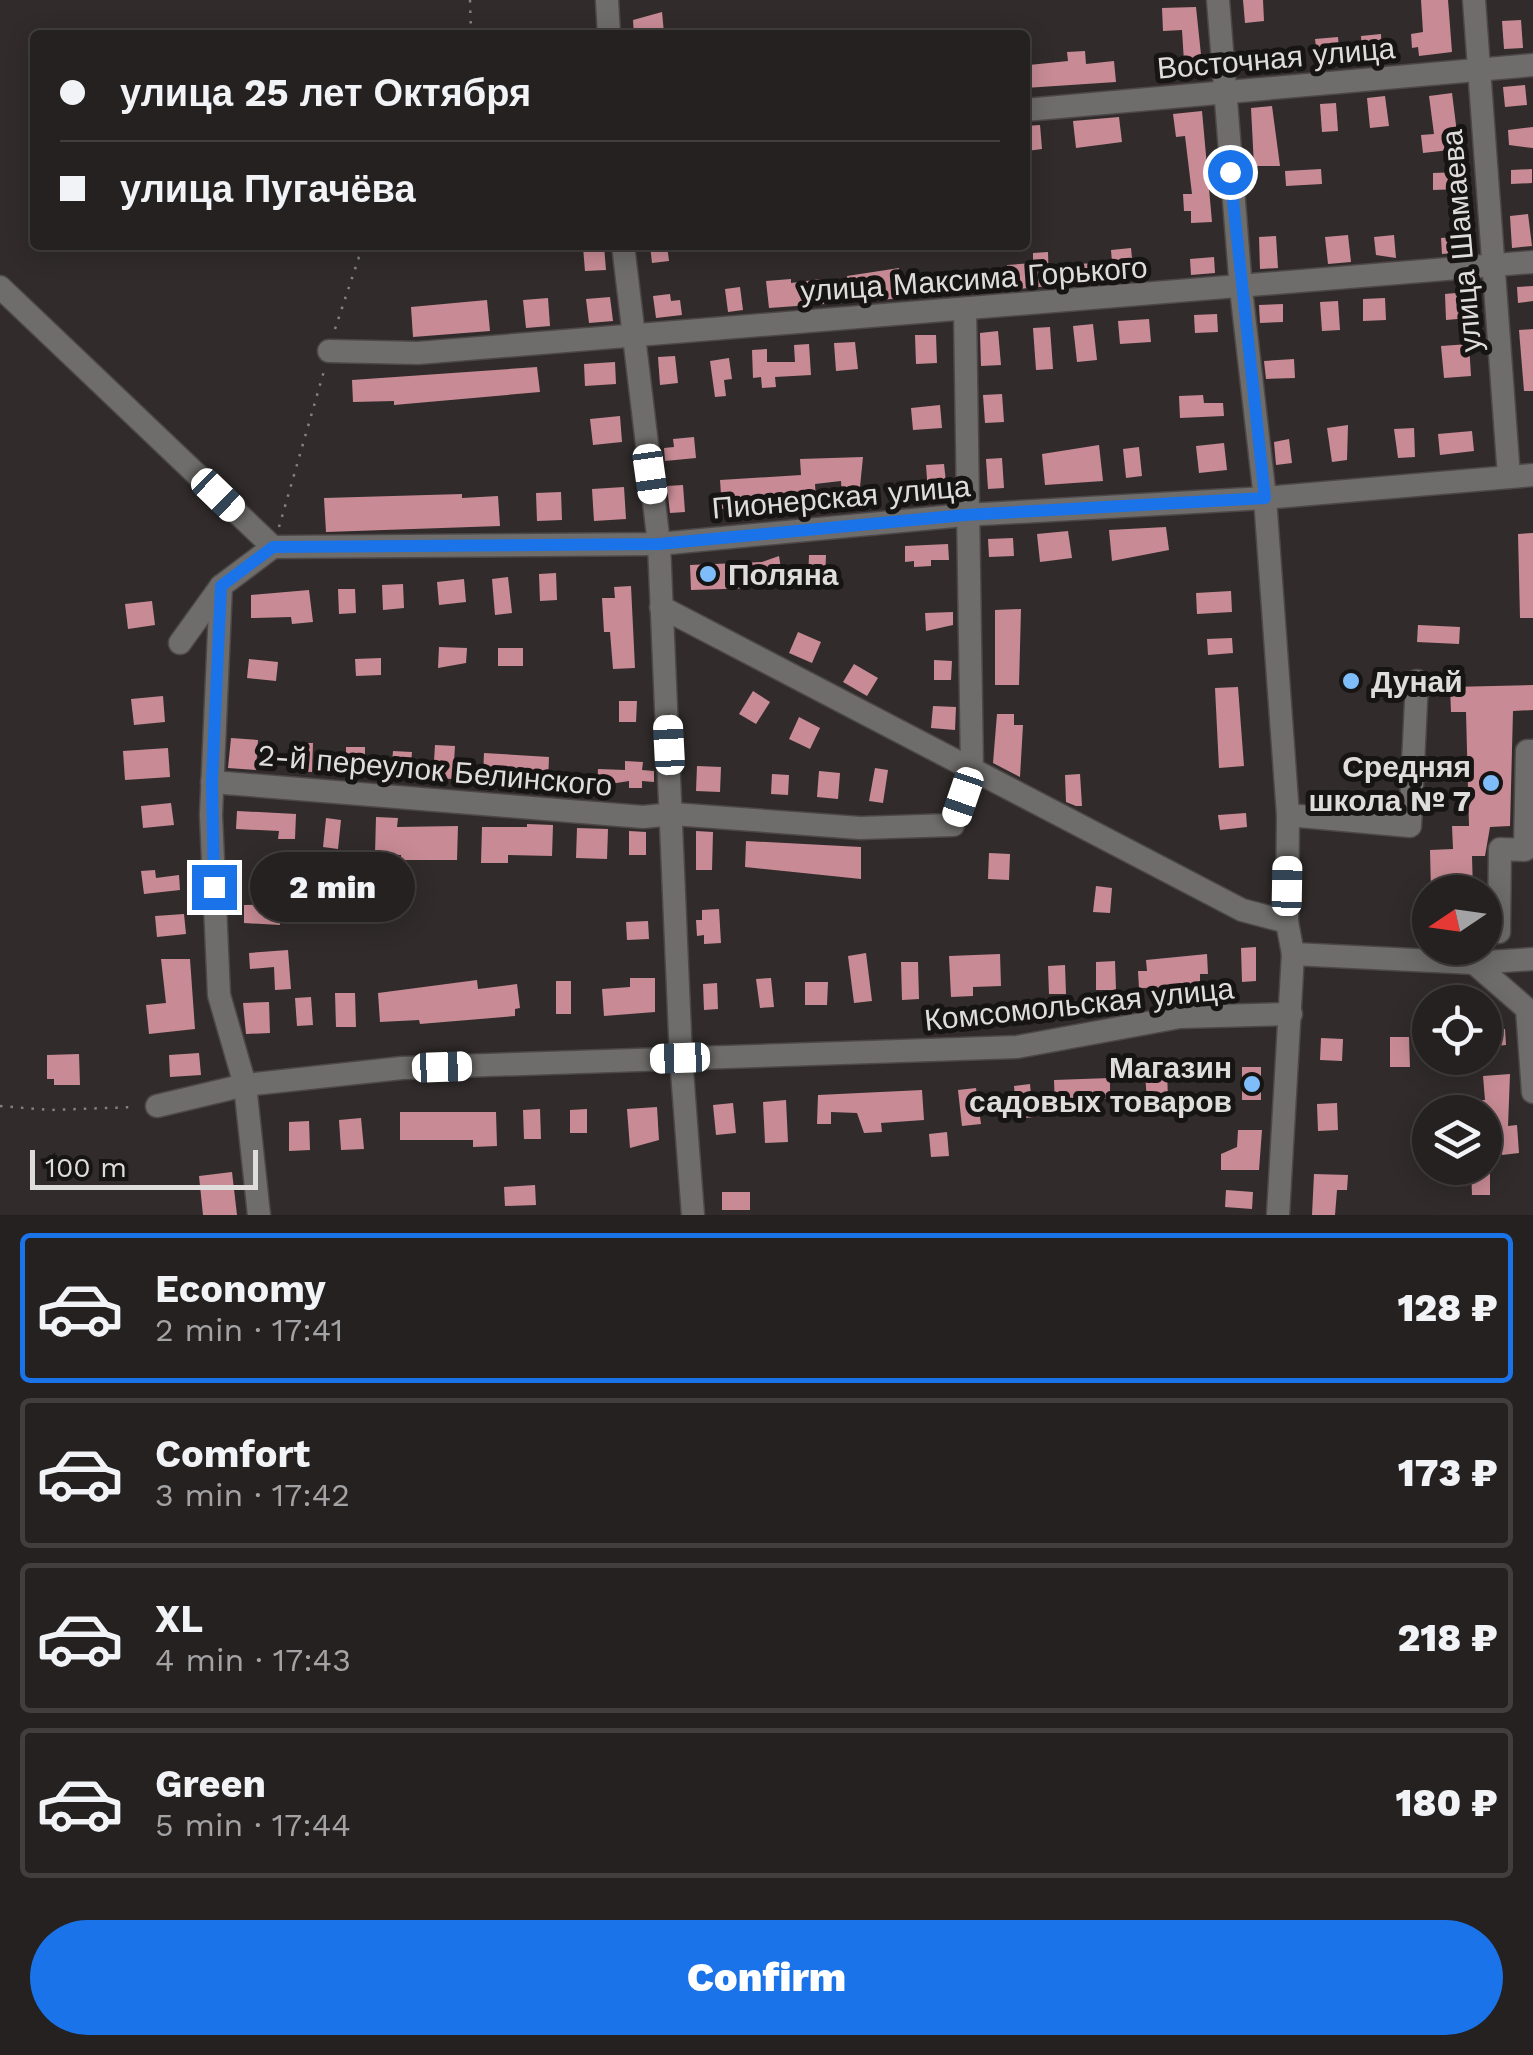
<!DOCTYPE html>
<html lang="en">
<head>
<meta charset="utf-8">
<style>
  body { margin:0; font-family:"Work Sans",sans-serif; background:#2d2929; color:#f1f3f6; height:100vh; display:flex; flex-direction:column; font-size:38px; white-space:nowrap }
  * { box-sizing:border-box; margin:0 }
  p { font-size:32px; color:#a3a3a5 }
  .icon { flex:none; width:55px; height:55px; fill:none; stroke:currentColor; stroke-width:2; stroke-linecap:round; stroke-linejoin:round }
  .map { position:relative; height:1215px; overflow:hidden }
  .sheet { display:flex; flex-direction:column; background:#252120; flex:1 }
  .sheet>* { flex:none }
  .guide { position:absolute; left:30px; top:30px; width:1000px; height:220px; border-radius:10px; box-shadow:0 5px 25px #0003,0 0 0 2px #423e3e; display:grid; align-content:center; height:220px; padding:0 30px; background:#252120 }
  .needle { width:65px; rotate:257deg }
  .tools { position:absolute; left:1412px; top:875px; display:grid; gap:20px }
  .tools a { display:grid; place-items:center; width:90px; height:90px; border-radius:50%; background:#252120; box-shadow:0 5px 25px #0003,0 0 0 2px #423e3e; font-size:50px }
  .scale { position:absolute; left:30px; bottom:25px; width:228px; box-sizing:border-box; padding-left:10px; border:5px solid #dfdcdc; border-top:0; font-size:28px; line-height:35px; white-space:nowrap; color:#dfdcdc; -webkit-text-stroke:8px #171514; paint-order:stroke }
  .end { position:absolute; width:45px; height:45px; margin:-22px; border:12px solid #1a73e8; background:#fff; box-shadow:0 0 0 5px #fff }
  .from { border-radius:50% }
  .bubble { position:absolute; height:70px; border-radius:35px; background:#252120; box-shadow:0 5px 25px #0003,0 0 0 2px #423e3e; font-size:32px; font-weight:800; line-height:70px; text-align:center }
  .car { position:absolute; width:30px; height:60px; margin:-30px -15px; border-radius:12px; box-shadow:0 0 8px 2px #0007; background:linear-gradient(#fff 24%,#345 0 40%,#fff 0 76%,#345 0 86%,#fff 0) }
  .guide b { display:flex; align-items:center; gap:35px; height:95px; font-size:38px }
  .guide b+b { border-top:2px solid #423e3e }
  .guide i { width:25px; height:25px; background:#f1f3f6 }
  ul { padding:18px 0 0; list-style:none }
  li { display:flex; align-items:center; gap:30px; height:150px; margin:0 20px 15px; padding:0 10px; border:5px solid #423e3e; border-radius:10px }
  li div { flex:1 }
  li b { display:block; font-size:38px }
  li em { font-style:normal; font-weight:800 }
  li.current { border-color:#1a73e8 }
  li>.icon { width:90px; height:90px; stroke-width:1.5 }
  .primary-button { display:flex; gap:20px; margin-top:auto; padding:20px 30px }
  .primary-button a { flex:1; height:115px; border-radius:60px; background:#1a73e8; color:#fff; font-size:40px; font-weight:800; line-height:115px; text-align:center }
  .map>svg:first-child { display:block }
</style>
</head>
<body>
<div class="map">
<svg width="1533" height="1215" viewBox="0 0 1533 1215">
  <rect width="100%" height="100%" fill="#312c2b"/>
  <!-- building -->
  <g fill="#c88b95">
    <polygon points="1243,0 1263,0 1264,21 1245,23"/>
    <polygon points="1421,0 1448,0 1452,52 1419,56 1418,47 1412,48 1411,34 1423,32"/>
    <polygon points="1196,7 1203,74 1166,76 1165,63 1184,62 1182,30 1163,31 1162,8"/>
    <polygon points="662,12 664,33 634,35 633,20"/>
    <polygon points="1521,20 1523,48 1504,49 1502,21"/>
    <polygon points="1381,34 1382,59 1369,60 1369,51 1362,52 1361,36"/>
    <polygon points="1338,37 1340,62 1318,64 1315,39"/>
    <polygon points="1085,51 1086,64 1114,61 1116,82 1025,88 1029,65 1068,61 1067,52"/>
    <polygon points="1525,85 1527,105 1505,107 1503,87"/>
    <polygon points="1452,93 1459,149 1423,153 1421,135 1434,134 1429,96"/>
    <polygon points="1385,96 1389,126 1370,128 1367,98"/>
    <polygon points="1336,103 1338,131 1322,132 1320,104"/>
    <polygon points="1272,106 1280,166 1254,166 1251,108"/>
    <polygon points="1202,111 1212,222 1191,223 1191,211 1184,211 1183,194 1192,194 1185,136 1176,137 1173,114"/>
    <polygon points="1119,117 1122,142 1076,148 1073,121"/>
    <polygon points="1040,125 1042,149 1027,151 1025,126"/>
    <polygon points="1533,127 1533,148 1509,145 1508,130"/>
    <polygon points="1321,169 1322,184 1286,186 1285,171"/>
    <polygon points="1532,169 1532,183 1511,184 1511,170"/>
    <polygon points="1460,172 1461,189 1433,190 1433,173"/>
    <polygon points="1528,214 1532,246 1512,248 1510,216"/>
    <polygon points="1348,235 1351,262 1328,264 1325,237"/>
    <polygon points="1394,235 1396,258 1376,255 1374,237"/>
    <polygon points="1276,236 1278,268 1260,269 1259,237"/>
    <polygon points="1464,236 1465,252 1442,254 1441,238"/>
    <polygon points="650,245 667,245 669,261 652,263"/>
    <polygon points="604,246 606,270 585,271 583,247"/>
    <polygon points="1131,248 1134,279 1080,284 1078,264 1112,262 1111,250"/>
    <polygon points="1048,252 1049,286 1009,290 1007,265 1033,263 1033,253"/>
    <polygon points="1214,257 1215,273 1191,275 1190,259"/>
    <polygon points="899,268 901,298 850,303 847,276"/>
    <polygon points="985,270 986,292 927,296 924,274"/>
    <polygon points="791,279 791,283 821,279 824,304 769,308 766,281"/>
    <polygon points="1533,286 1533,301 1518,303 1517,287"/>
    <polygon points="740,287 743,310 728,312 725,289"/>
    <polygon points="1466,292 1469,318 1446,320 1445,294"/>
    <polygon points="670,294 671,301 680,300 682,315 656,318 653,296"/>
    <polygon points="610,297 613,321 589,323 586,299"/>
    <polygon points="548,298 550,326 526,328 523,300"/>
    <polygon points="1385,298 1386,320 1363,321 1363,299"/>
    <polygon points="487,300 490,331 413,337 411,307"/>
    <polygon points="1338,301 1340,330 1322,331 1320,302"/>
    <polygon points="1283,304 1283,322 1260,323 1259,305"/>
    <polygon points="1217,314 1218,332 1195,333 1194,315"/>
    <polygon points="1149,319 1151,342 1120,344 1118,321"/>
    <polygon points="1093,324 1097,360 1077,362 1073,326"/>
    <polygon points="1050,327 1053,369 1036,370 1033,328"/>
    <polygon points="1533,329 1533,391 1524,391 1519,330"/>
    <polygon points="998,331 1001,365 981,366 980,333"/>
    <polygon points="915,335 936,335 937,363 916,364"/>
    <polygon points="855,342 858,369 836,371 834,343"/>
    <polygon points="809,344 811,375 775,377 776,387 762,388 761,377 753,378 752,350 767,349 767,362 795,362 794,345"/>
    <polygon points="1469,344 1471,376 1444,378 1441,346"/>
    <polygon points="675,356 678,383 660,385 658,357"/>
    <polygon points="729,358 732,379 724,380 726,396 715,397 710,361"/>
    <polygon points="1294,359 1295,378 1266,379 1264,361"/>
    <polygon points="615,362 616,384 585,386 584,364"/>
    <polygon points="537,367 540,392 394,405 394,401 353,402 352,380"/>
    <polygon points="1002,394 1004,422 985,423 983,395"/>
    <polygon points="1203,395 1204,403 1223,403 1224,416 1180,418 1179,396"/>
    <polygon points="940,405 942,428 913,430 911,408"/>
    <polygon points="620,416 622,442 593,445 590,419"/>
    <polygon points="1348,425 1347,460 1332,462 1327,428"/>
    <polygon points="1414,428 1415,457 1398,458 1394,429"/>
    <polygon points="1472,431 1474,451 1440,455 1438,434"/>
    <polygon points="694,437 696,458 665,461 664,448 674,447 673,439"/>
    <polygon points="1289,439 1292,463 1276,465 1274,442"/>
    <polygon points="1224,443 1227,470 1199,473 1196,446"/>
    <polygon points="1099,445 1103,481 1045,485 1042,454"/>
    <polygon points="1139,447 1142,476 1126,478 1123,449"/>
    <polygon points="863,457 859,497 842,498 841,481 815,484 816,499 722,509 720,480 801,475 800,459"/>
    <polygon points="1002,458 1004,488 988,489 986,459"/>
    <polygon points="944,464 947,491 928,493 926,465"/>
    <polygon points="683,485 685,512 670,513 667,486"/>
    <polygon points="624,487 626,519 594,521 592,489"/>
    <polygon points="561,492 562,520 537,521 536,493"/>
    <polygon points="462,494 462,498 498,496 500,526 326,532 324,498"/>
    <polygon points="1166,527 1169,550 1112,561 1109,530"/>
    <polygon points="1068,531 1072,558 1040,562 1037,534"/>
    <polygon points="1533,533 1533,618 1520,618 1518,534"/>
    <polygon points="1013,538 1014,556 989,557 988,539"/>
    <polygon points="948,544 949,560 931,560 931,566 914,567 914,561 905,562 905,546"/>
    <polygon points="809,555 826,555 825,581 808,581"/>
    <polygon points="779,556 784,587 691,590 690,565 762,562"/>
    <polygon points="556,573 557,600 540,601 539,574"/>
    <polygon points="508,577 512,613 495,615 492,579"/>
    <polygon points="464,579 466,602 439,605 437,582"/>
    <polygon points="403,584 404,608 383,610 382,585"/>
    <polygon points="631,586 635,668 613,669 610,632 604,632 602,598 615,598 614,587"/>
    <polygon points="338,589 355,589 356,613 339,614"/>
    <polygon points="309,590 313,622 292,624 291,617 251,618 251,595"/>
    <polygon points="1231,591 1232,612 1197,614 1196,593"/>
    <polygon points="152,601 155,625 128,629 125,604"/>
    <polygon points="1021,609 1019,685 995,685 995,610"/>
    <polygon points="953,612 953,625 926,631 925,613"/>
    <polygon points="1418,625 1460,627 1459,644 1417,642"/>
    <polygon points="798,632 821,642 812,663 789,653"/>
    <polygon points="1232,638 1233,653 1208,655 1207,639"/>
    <polygon points="439,647 467,648 466,663 438,668"/>
    <rect x="498" y="648" width="25" height="18"/>
    <polygon points="381,658 381,675 356,676 355,659"/>
    <polygon points="249,659 278,662 276,681 247,678"/>
    <polygon points="934,660 952,661 951,680 934,680"/>
    <polygon points="854,664 878,678 867,696 843,682"/>
    <polygon points="1533,685 1533,710 1513,711 1510,826 1490,827 1485,856 1472,856 1473,892 1431,892 1430,850 1453,849 1452,826 1469,826 1466,712 1451,712 1450,687"/>
    <polygon points="1238,687 1244,766 1219,768 1215,688"/>
    <polygon points="753,691 770,702 756,724 739,714"/>
    <polygon points="163,696 165,722 134,725 131,699"/>
    <polygon points="619,701 637,701 636,722 619,722"/>
    <polygon points="933,706 956,707 955,730 931,728"/>
    <polygon points="997,714 1014,714 1014,725 1023,725 1020,777 993,763"/>
    <polygon points="799,717 820,728 810,749 789,739"/>
    <polygon points="231,738 258,740 256,770 228,768"/>
    <polygon points="299,743 313,743 312,772 298,771"/>
    <polygon points="435,745 455,746 453,779 433,778"/>
    <rect x="346" y="747" width="19" height="29"/>
    <polygon points="168,748 170,777 125,780 123,751"/>
    <polygon points="393,751 412,752 410,777 391,775"/>
    <polygon points="484,753 549,757 548,784 483,779"/>
    <polygon points="625,761 643,762 642,770 654,771 654,782 642,781 642,788 629,788 629,781 597,786 598,769 625,770"/>
    <polygon points="697,766 721,767 720,792 696,791"/>
    <polygon points="875,768 888,770 883,803 869,801"/>
    <polygon points="819,771 840,773 838,799 817,797"/>
    <polygon points="772,774 789,775 788,795 771,794"/>
    <polygon points="1080,774 1082,806 1076,806 1066,802 1065,775"/>
    <polygon points="171,803 174,825 143,828 141,806"/>
    <polygon points="237,811 296,814 295,839 278,839 279,831 236,829"/>
    <polygon points="1246,813 1247,827 1220,830 1218,815"/>
    <polygon points="376,817 398,818 397,827 458,826 457,860 401,860 401,855 375,854"/>
    <polygon points="326,818 341,820 338,849 323,847"/>
    <polygon points="527,824 553,825 552,856 508,855 508,863 481,863 482,827 527,827"/>
    <polygon points="577,828 608,829 607,859 576,858"/>
    <polygon points="629,831 646,832 646,855 629,855"/>
    <polygon points="696,831 713,832 712,870 696,870"/>
    <polygon points="746,841 861,847 861,879 745,867"/>
    <polygon points="989,853 1010,854 1009,880 988,879"/>
    <polygon points="155,870 156,878 179,875 180,890 144,894 141,871"/>
    <polygon points="1096,886 1112,888 1110,913 1093,912"/>
    <polygon points="279,904 280,925 244,923 244,905"/>
    <polygon points="719,909 721,943 704,944 704,935 697,936 696,920 702,920 702,910"/>
    <polygon points="184,914 186,934 157,937 155,916"/>
    <polygon points="648,921 649,939 627,940 626,922"/>
    <polygon points="1256,947 1256,981 1242,982 1241,948"/>
    <polygon points="288,950 291,989 275,990 274,967 250,969 249,953"/>
    <polygon points="866,953 872,1001 854,1003 848,956"/>
    <polygon points="1000,954 1001,986 973,987 973,996 951,997 949,956"/>
    <polygon points="1207,954 1208,974 1200,974 1200,987 1139,988 1138,971 1147,971 1146,960"/>
    <polygon points="161,959 190,959 195,1029 149,1034 146,1005 166,1003"/>
    <polygon points="1115,961 1116,990 1096,990 1096,962"/>
    <polygon points="901,962 918,962 919,999 902,1000"/>
    <polygon points="1065,965 1066,994 1049,994 1048,966"/>
    <polygon points="630,978 655,978 655,1012 604,1016 602,989 630,987"/>
    <polygon points="771,978 774,1007 760,1008 756,979"/>
    <polygon points="477,980 478,989 517,984 520,1008 515,1009 515,1016 420,1024 419,1020 380,1022 378,993"/>
    <rect x="556" y="981" width="15" height="33"/>
    <polygon points="805,982 828,982 827,1005 805,1005"/>
    <polygon points="717,983 718,1009 704,1010 703,984"/>
    <polygon points="335,993 355,993 356,1027 336,1027"/>
    <polygon points="311,997 313,1025 297,1026 295,998"/>
    <polygon points="269,1002 270,1033 246,1034 243,1003"/>
    <polygon points="1505,1029 1506,1045 1485,1047 1485,1031"/>
    <polygon points="1390,1037 1409,1037 1410,1067 1390,1067"/>
    <polygon points="1321,1038 1343,1039 1342,1061 1320,1060"/>
    <polygon points="199,1053 201,1075 170,1077 169,1055"/>
    <polygon points="79,1054 80,1085 54,1085 54,1079 47,1079 47,1055"/>
    <rect x="1242" y="1067" width="19" height="33"/>
    <polygon points="1167,1072 1168,1099 1147,1100 1145,1074"/>
    <polygon points="1510,1074 1508,1126 1517,1125 1519,1153 1502,1155 1501,1143 1490,1144 1487,1113 1481,1112 1480,1100 1485,1100 1483,1076"/>
    <polygon points="1110,1078 1110,1099 1078,1098 1079,1107 1055,1108 1054,1080"/>
    <polygon points="1030,1084 1033,1117 1017,1119 1014,1086"/>
    <polygon points="976,1088 981,1124 962,1126 958,1090"/>
    <polygon points="922,1090 924,1120 881,1123 882,1132 864,1133 857,1113 831,1112 831,1124 817,1124 818,1095"/>
    <polygon points="786,1100 788,1142 765,1143 763,1102"/>
    <polygon points="733,1103 736,1133 716,1135 713,1105"/>
    <polygon points="1337,1103 1338,1130 1318,1131 1317,1104"/>
    <polygon points="657,1107 659,1140 630,1148 627,1109"/>
    <polygon points="540,1109 541,1139 524,1139 523,1110"/>
    <polygon points="587,1109 587,1133 570,1133 570,1110"/>
    <polygon points="400,1112 496,1112 497,1146 473,1147 473,1140 400,1140"/>
    <polygon points="361,1118 364,1149 341,1150 339,1120"/>
    <polygon points="309,1121 310,1150 289,1151 289,1122"/>
    <polygon points="1238,1130 1262,1130 1259,1170 1221,1170 1221,1154 1237,1147"/>
    <polygon points="947,1132 949,1156 931,1157 929,1134"/>
    <polygon points="1471,1168 1490,1168 1490,1195 1472,1195"/>
    <polygon points="232,1172 237,1215 203,1215 199,1176"/>
    <polygon points="1314,1174 1348,1175 1347,1190 1337,1190 1335,1215 1312,1215"/>
    <polygon points="535,1185 536,1205 505,1206 504,1187"/>
    <polygon points="1226,1190 1253,1192 1252,1209 1225,1207"/>
    <rect x="722" y="1192" width="28" height="18"/>
  </g>
  <g fill="none" stroke-linecap="round" stroke-linejoin="round">
    <!-- minor casing -->
    <g stroke="#4d4847" stroke-width="25">
      <g id="minor">
        <polyline points="607,0 609,35"/>
        <polyline points="1218,0 1241,289 1265,498 1288,815 1287,922 1293,954 1278,1215"/>
        <polyline points="1474,0 1509,477"/>
        <polyline points="1025,110 1533,65"/>
        <polyline points="623,245 659,544 681,1058 693,1215"/>
        <polyline points="0,287 273,547"/>
        <polyline points="329,351 418,353 1533,262"/>
        <polyline points="273,547 659,544 965,515 1265,498 1533,475"/>
        <polyline points="661,607 1242,910 1287,922"/>
        <polyline points="180,643 221,586"/>
        <polyline points="212,782 643,817 673,814 860,828 953,825 972,769 965,310"/>
        <polyline points="1288,815 1410,826 1417,681"/>
        <polyline points="1499,932 1500,849 1525,850 1527,751 1533,751"/>
        <polyline points="1293,954 1474,963 1533,959"/>
        <polyline points="1474,963 1527,1009 1533,1092"/>
        <polyline points="157,1106 245,1085 402,1068 1017,1047 1180,1017 1291,1014"/>
        <polyline points="259,1215 245,1085 219,995 211,815 221,586 273,547"/>
      </g>
    </g>
    <!-- path -->
    <g stroke="#858180" stroke-width="2.5" stroke-dasharray="2.5 8" stroke-linecap="butt">
      <polyline points="470,0 471,35"/>
      <polyline points="335,329 359,257 369,245"/>
      <polyline points="279,527 324,371"/>
      <polyline points="0,1106 50,1110 136,1107"/>
    </g>
    <!-- minor -->
    <use href="#minor" stroke="#6e6d6b" stroke-width="22"/>
  </g>
  <g fill="none" stroke-linecap="round" stroke-linejoin="round">
    <!-- route -->
    <polyline stroke="#1a73e8" stroke-width="12" points="214,887 212,782 221,586 273,547 659,544 965,515 1265,498 1230,172"/>
  </g>
  <!-- markers -->
  <g fill="#7fbdfa" stroke="#171514" stroke-width="4">
    <circle cx="708" cy="574" r="10"/>
    <circle cx="1351" cy="681" r="10"/>
    <circle cx="1491" cy="783" r="10"/>
    <circle cx="1252" cy="1084" r="10"/>
  </g>
  <g text-anchor="middle" dominant-baseline="central" stroke-width="10" stroke-linejoin="round" paint-order="stroke">
    <!-- street labels -->
    <g font-size="30" fill="#dfdcdc" stroke="#171514">
      <text transform="translate(1276 58) rotate(-5)">Восточная улица</text>
      <text transform="translate(1461 241) rotate(-95)">улица Шамаева</text>
      <text transform="translate(974 279) rotate(-4)">улица Максима Горького</text>
      <text transform="translate(841 497) rotate(-5)">Пионерская улица</text>
      <text transform="translate(435 770) rotate(5)">2-й переулок Белинского</text>
      <text transform="translate(1079 1004) rotate(-6)">Комсомольская улица</text>
    </g>
    <!-- poi labels -->
    <g font-size="30" font-weight="bold" fill="#dfdcdc" stroke="#171514" text-anchor="start">
      <text x="728" y="574">Поляна</text>
      <text x="1371" y="681">Дунай</text>
      <text x="1471" y="766" text-anchor="end">Средняя<tspan x="1471" dy="34">школа № 7</tspan></text>
      <text x="1232" y="1067" text-anchor="end">Магазин<tspan x="1232" dy="34">садовых товаров</tspan></text>
    </g>
  </g>
</svg>
<div class="tools">
<a><svg class="needle" viewBox="-14 -14 28 28"><path d="M0-13l5 13h-10z" fill="#e53935"/><path d="M0 13l5-13h-10z" fill="#a3a3a5"/></svg></a>
<a><svg class="icon" aria-label="locate" viewBox="0 0 24 24"><circle cx="12" cy="12" r="6"/><path d="M12 2v4M12 18v4M2 12h4M18 12h4"/></svg></a>
<a><svg class="icon" aria-label="layers" viewBox="0 0 24 24"><path d="M12 4l9 5-9 5-9-5zM3 14l9 5 9-5"/></svg></a>
</div>
<div class="scale">100 m</div>
<i class="end from" style="left:1230px;top:172px"></i>
<i class="end" style="left:214px;top:887px"></i>
<div class="bubble" style="left:250px;top:852px;width:165px">2 min</div>
<i class="car" style="left:650px;top:474px;rotate:172deg"></i>
<i class="car" style="left:218px;top:495px;rotate:134deg"></i>
<i class="car" style="left:669px;top:745px;rotate:357deg"></i>
<i class="car" style="left:963px;top:797px;rotate:199deg"></i>
<i class="car" style="left:1287px;top:886px;rotate:1deg"></i>
<i class="car" style="left:680px;top:1058px;rotate:268deg"></i>
<i class="car" style="left:442px;top:1067px;rotate:88deg"></i>
<div class="guide">
<b><i class="from"></i>улица 25 лет Октября</b>
<b><i></i>улица Пугачёва</b>
</div>
</div>
<section class="sheet">
<ul>
<li class="current"><svg class="icon" aria-label="car" viewBox="0 0 24 24"><path d="M5 17H2v-5l4-1 3-4h7l3 4 3 1v5h-3M9 17h6M6 11h13"/><circle cx="7" cy="17" r="2"/><circle cx="17" cy="17" r="2"/></svg><div><b>Economy</b><p>2 min · 17:41</p></div><em>128 ₽</em></li>
<li><svg class="icon" aria-label="car" viewBox="0 0 24 24"><path d="M5 17H2v-5l4-1 3-4h7l3 4 3 1v5h-3M9 17h6M6 11h13"/><circle cx="7" cy="17" r="2"/><circle cx="17" cy="17" r="2"/></svg><div><b>Comfort</b><p>3 min · 17:42</p></div><em>173 ₽</em></li>
<li><svg class="icon" aria-label="car" viewBox="0 0 24 24"><path d="M5 17H2v-5l4-1 3-4h7l3 4 3 1v5h-3M9 17h6M6 11h13"/><circle cx="7" cy="17" r="2"/><circle cx="17" cy="17" r="2"/></svg><div><b>XL</b><p>4 min · 17:43</p></div><em>218 ₽</em></li>
<li><svg class="icon" aria-label="car" viewBox="0 0 24 24"><path d="M5 17H2v-5l4-1 3-4h7l3 4 3 1v5h-3M9 17h6M6 11h13"/><circle cx="7" cy="17" r="2"/><circle cx="17" cy="17" r="2"/></svg><div><b>Green</b><p>5 min · 17:44</p></div><em>180 ₽</em></li>
</ul>
<div class="primary-button"><a>Confirm</a></div>
</section>
</body>
</html>
